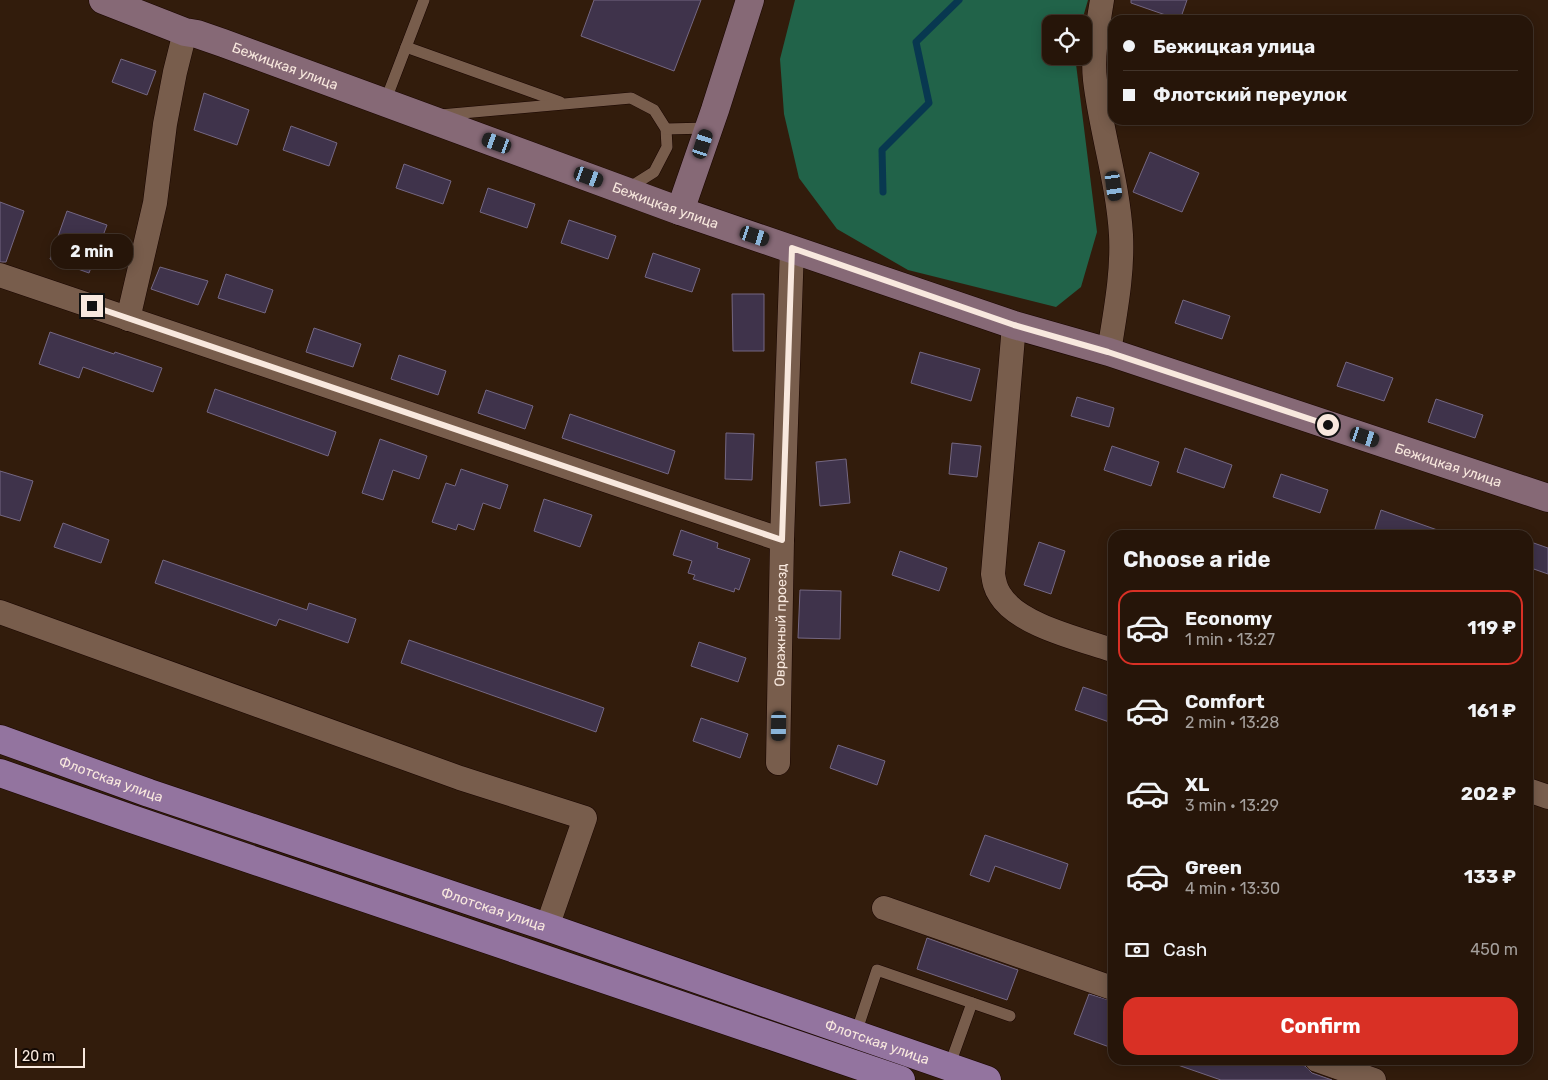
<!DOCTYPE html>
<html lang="en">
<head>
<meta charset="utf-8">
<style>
  body { margin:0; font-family:Rubik,sans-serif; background:#2e1e12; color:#f1f3f6; height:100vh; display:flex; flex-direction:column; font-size:19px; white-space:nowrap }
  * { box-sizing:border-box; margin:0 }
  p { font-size:16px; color:#a49f9c }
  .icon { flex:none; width:28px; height:28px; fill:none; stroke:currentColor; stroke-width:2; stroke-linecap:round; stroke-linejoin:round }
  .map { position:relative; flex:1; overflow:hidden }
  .side { position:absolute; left:1108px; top:530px; width:425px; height:535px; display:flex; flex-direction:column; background:#261509; border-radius:15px; box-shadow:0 2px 12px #0003,0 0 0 1px #42342a }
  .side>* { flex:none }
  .top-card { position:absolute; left:1108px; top:15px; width:425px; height:110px; border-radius:15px; box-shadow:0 2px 12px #0003,0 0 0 1px #42342a; display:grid; align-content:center; height:110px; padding:0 15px; background:#261509 }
  .fabs { position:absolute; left:1042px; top:15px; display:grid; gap:10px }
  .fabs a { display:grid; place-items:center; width:50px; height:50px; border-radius:10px; background:#261509; box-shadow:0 2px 12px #0003,0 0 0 1px #42342a; font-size:25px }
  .scale { position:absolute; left:15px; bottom:12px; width:70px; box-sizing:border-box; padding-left:5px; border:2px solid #f8e8de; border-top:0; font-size:14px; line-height:18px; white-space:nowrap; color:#f8e8de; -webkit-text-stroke:4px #130904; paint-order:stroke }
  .end { position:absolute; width:22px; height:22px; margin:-11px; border:6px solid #f8e8de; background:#111; box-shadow:0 0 0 2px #111 }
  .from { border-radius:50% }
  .bubble { position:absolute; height:35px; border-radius:15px; background:#261509; box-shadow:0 2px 12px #0003,0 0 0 1px #42342a; font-size:16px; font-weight:700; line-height:35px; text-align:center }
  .car { position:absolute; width:15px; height:30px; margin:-15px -8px; border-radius:6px; box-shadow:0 0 4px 1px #0007; background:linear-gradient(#222 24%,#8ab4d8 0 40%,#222 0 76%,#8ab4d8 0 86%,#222 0) }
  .top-card b { display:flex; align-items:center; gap:18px; height:48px; font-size:19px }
  .top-card b+b { border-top:1px solid #42342a }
  .top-card i { width:12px; height:12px; background:#f1f3f6 }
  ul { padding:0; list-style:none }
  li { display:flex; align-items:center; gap:15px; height:75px; margin:0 10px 8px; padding:0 5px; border:2px solid transparent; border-radius:15px }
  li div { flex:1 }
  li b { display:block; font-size:19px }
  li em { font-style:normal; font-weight:700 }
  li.active { border-color:#d93025 }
  li>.icon { width:45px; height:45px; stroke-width:1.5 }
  h2 { padding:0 15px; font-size:22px; line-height:60px }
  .pay { display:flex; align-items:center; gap:12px; height:55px; padding:0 15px; font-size:19px }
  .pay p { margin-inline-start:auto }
  .action { display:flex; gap:10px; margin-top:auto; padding:10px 15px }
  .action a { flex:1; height:58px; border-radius:15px; background:#d93025; color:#fff; font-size:20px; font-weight:700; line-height:58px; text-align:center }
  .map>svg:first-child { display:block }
</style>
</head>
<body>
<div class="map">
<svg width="1548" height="1080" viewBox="0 0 1548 1080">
  <rect width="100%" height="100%" fill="#321c0c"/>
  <!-- forest -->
  <polygon fill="#216349" points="795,0 1088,0 1081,24 1051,24 1051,56 1075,56 1097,232 1081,287 1056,307 908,270 837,229 799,178 784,114 780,59"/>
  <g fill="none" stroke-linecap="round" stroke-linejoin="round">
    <!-- stream -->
    <polyline stroke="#083850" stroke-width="7" points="883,192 882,150 929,103 916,42 959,0"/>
  </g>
  <!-- building -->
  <g fill="#3f334b" stroke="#746782">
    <polygon points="594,0 701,0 674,71 581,36"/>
    <polygon points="1131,0 1187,0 1180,20 1131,3"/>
    <polygon points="121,59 156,71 147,95 112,82"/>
    <polygon points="204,93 249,110 237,145 194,130"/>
    <polygon points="291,126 337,143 329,166 283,150"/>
    <polygon points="1150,152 1199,173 1182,212 1133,192"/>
    <polygon points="404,164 451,181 443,204 396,188"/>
    <polygon points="488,188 535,204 527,228 480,212"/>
    <polygon points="0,202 24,211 6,262 0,262"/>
    <polygon points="67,211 107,225 89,273 50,259"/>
    <polygon points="569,220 616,236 608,259 561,243"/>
    <polygon points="653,253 700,269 692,292 645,277"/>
    <polygon points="160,267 208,281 198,305 151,289"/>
    <polygon points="226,274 273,290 265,313 218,298"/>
    <polygon points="732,294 764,294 764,351 733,351"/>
    <polygon points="1183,300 1230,316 1222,339 1175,323"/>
    <polygon points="314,328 361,344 353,367 306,352"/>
    <polygon points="50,332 114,354 115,352 162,368 153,392 83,367 79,378 39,364"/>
    <polygon points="920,352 980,369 971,401 911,383"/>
    <polygon points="399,355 446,371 438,395 391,379"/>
    <polygon points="1346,362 1393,378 1384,401 1337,386"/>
    <polygon points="215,389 336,432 328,456 207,412"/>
    <polygon points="486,390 533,406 525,429 478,413"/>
    <polygon points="1077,397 1114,408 1109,427 1071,416"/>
    <polygon points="1436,399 1483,415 1475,438 1428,422"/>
    <polygon points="570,414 675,451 668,474 562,438"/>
    <polygon points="726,433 754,434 752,480 725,479"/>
    <polygon points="380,439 427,456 419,479 393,470 383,500 362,493"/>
    <polygon points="952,443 981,446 977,477 949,474"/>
    <polygon points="1112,446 1159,462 1151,486 1104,470"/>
    <polygon points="1185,448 1232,465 1224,488 1177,472"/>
    <polygon points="846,459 850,503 820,506 816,462"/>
    <polygon points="461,469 508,485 500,509 483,503 474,530 458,524 456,530 432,522 446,483 455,486"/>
    <polygon points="0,471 33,481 20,521 0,515"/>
    <polygon points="1281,474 1328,490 1320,513 1273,497"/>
    <polygon points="544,499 592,515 580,547 534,531"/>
    <polygon points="1381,510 1443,532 1443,535 1373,535"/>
    <polygon points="63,523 109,540 101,563 54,547"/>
    <polygon points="681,530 718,543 717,548 750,559 739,590 735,588 734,592 693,579 695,575 688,573 692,561 673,555"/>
    <polygon points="1528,541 1548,548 1548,574 1528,567"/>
    <polygon points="1039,542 1065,551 1051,594 1024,585"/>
    <polygon points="900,551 947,568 939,591 892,575"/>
    <polygon points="163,560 307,610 309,603 356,619 348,643 279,619 276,626 155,583"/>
    <polygon points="800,590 841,591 840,639 798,638"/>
    <polygon points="409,640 604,708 596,732 401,663"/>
    <polygon points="699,642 746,658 738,682 691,666"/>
    <polygon points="1083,687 1112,697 1112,723 1075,710"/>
    <polygon points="701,718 748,734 740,758 693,741"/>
    <polygon points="838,745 885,761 877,785 830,768"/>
    <polygon points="985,835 1068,864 1060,889 995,866 989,882 970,875"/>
    <polygon points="927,938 1018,970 1007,1000 917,969"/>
    <polygon points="1089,994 1112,1001 1112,1048 1074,1034"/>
    <polygon points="1173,1060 1287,1060 1305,1066 1312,1073 1332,1080 1221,1080 1172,1063"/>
  </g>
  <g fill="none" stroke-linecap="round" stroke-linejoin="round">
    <!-- lane casing -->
    <g stroke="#190500" stroke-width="12">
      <g id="lane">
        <polyline points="406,47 560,102"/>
        <polyline points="385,102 424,0"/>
        <polyline points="440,115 631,98 654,110 666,129 667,147 654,172 627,189"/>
        <polyline points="666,129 708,128"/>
        <polyline points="855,1036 877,970 1010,1016"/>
        <polyline points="949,1067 972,1003"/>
      </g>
    </g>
    <!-- street casing -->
    <g stroke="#190500" stroke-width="25">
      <g id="street">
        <path d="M1102,0C1098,26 1092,53 1095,80C1101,132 1118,182 1121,235C1123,274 1115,313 1109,352"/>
        <polyline points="0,275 782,540"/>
        <polyline points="128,319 155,203 165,124 175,72 185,32"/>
        <path d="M1014,325L993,574C994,581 995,588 1000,595C1018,625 1080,639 1112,650"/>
        <polyline points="0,612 460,778 585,818 547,927"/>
        <path id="s1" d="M778,763L782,540L792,248"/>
        <polyline points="1528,790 1548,797"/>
        <polyline points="884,908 1112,988"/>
        <polyline points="1317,1060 1374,1080"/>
      </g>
    </g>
    <!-- secondary casing -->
    <g stroke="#190500" stroke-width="29">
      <g id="secondary">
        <path id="s2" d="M103,0L185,32L197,34L223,43L680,211L1014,325L1109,352L1548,498"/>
        <polyline points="680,211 715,110 750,0"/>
      </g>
    </g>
    <!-- primary casing -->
    <g stroke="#190500" stroke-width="29">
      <g id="primary">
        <path id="s3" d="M0,739L149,793L547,927L987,1080"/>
        <polyline points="0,773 129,818 901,1080"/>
      </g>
    </g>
    <!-- lane -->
    <use href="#lane" stroke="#785d4c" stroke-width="11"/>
    <!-- street -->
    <use href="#street" stroke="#785d4c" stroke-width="24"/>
    <!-- secondary -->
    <use href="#secondary" stroke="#866976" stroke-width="28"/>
    <!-- primary -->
    <use href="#primary" stroke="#93749f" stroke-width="28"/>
  </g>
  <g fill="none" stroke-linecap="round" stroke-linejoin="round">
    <!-- route -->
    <polyline stroke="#f8e8de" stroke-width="6" points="92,306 782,540 792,248 1014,325 1108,352 1328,425"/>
  </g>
  <g text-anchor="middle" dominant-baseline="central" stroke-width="5" stroke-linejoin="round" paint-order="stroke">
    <!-- street labels -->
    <g font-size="14" fill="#f8e8de" stroke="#130904">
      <text stroke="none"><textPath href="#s2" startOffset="194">Бежицкая улица</textPath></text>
      <text stroke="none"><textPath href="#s2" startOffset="599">Бежицкая улица</textPath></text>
      <text stroke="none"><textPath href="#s2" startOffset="1424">Бежицкая улица</textPath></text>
      <text stroke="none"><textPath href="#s1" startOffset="138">Овражный проезд</textPath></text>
      <text stroke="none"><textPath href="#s3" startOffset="118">Флотская улица</textPath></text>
      <text stroke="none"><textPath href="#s3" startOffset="522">Флотская улица</textPath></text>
      <text stroke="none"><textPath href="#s3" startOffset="928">Флотская улица</textPath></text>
    </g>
  </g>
</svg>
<div class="fabs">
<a><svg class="icon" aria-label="locate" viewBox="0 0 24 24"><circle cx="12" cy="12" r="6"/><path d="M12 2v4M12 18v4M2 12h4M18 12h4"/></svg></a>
</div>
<div class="scale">20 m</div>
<i class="end from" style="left:1328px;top:425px"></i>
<i class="end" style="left:92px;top:306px"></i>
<div class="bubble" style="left:51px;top:234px;width:82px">2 min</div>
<i class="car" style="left:497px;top:143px;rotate:290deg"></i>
<i class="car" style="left:703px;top:144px;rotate:18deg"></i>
<i class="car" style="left:589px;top:177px;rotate:110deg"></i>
<i class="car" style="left:1114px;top:186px;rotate:172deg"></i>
<i class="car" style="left:755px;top:236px;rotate:108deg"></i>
<i class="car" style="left:1365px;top:437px;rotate:108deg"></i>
<i class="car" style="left:779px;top:726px;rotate:181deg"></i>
<div class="top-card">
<b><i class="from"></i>Бежицкая улица</b>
<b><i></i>Флотский переулок</b>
</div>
<section class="side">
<h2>Choose a ride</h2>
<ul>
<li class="active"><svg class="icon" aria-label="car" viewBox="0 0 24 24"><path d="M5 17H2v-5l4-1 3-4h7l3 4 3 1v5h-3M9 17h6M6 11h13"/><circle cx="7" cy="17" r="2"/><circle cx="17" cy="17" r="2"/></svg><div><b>Economy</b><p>1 min · 13:27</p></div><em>119 ₽</em></li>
<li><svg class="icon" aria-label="car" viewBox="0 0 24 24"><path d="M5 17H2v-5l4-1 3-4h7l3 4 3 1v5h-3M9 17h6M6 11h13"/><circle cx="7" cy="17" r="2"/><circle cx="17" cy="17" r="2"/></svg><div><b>Comfort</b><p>2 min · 13:28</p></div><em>161 ₽</em></li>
<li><svg class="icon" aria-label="car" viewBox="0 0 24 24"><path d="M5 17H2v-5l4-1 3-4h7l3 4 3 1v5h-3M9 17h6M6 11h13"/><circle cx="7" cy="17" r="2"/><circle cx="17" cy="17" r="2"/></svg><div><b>XL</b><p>3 min · 13:29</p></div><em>202 ₽</em></li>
<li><svg class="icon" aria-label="car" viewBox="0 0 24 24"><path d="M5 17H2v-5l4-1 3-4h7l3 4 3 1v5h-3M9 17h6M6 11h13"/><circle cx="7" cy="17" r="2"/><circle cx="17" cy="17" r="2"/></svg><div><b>Green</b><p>4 min · 13:30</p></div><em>133 ₽</em></li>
</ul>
<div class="pay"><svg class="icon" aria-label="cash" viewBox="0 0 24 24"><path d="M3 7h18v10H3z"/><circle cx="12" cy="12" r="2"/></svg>Cash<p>450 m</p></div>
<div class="action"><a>Confirm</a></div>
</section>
</div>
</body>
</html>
